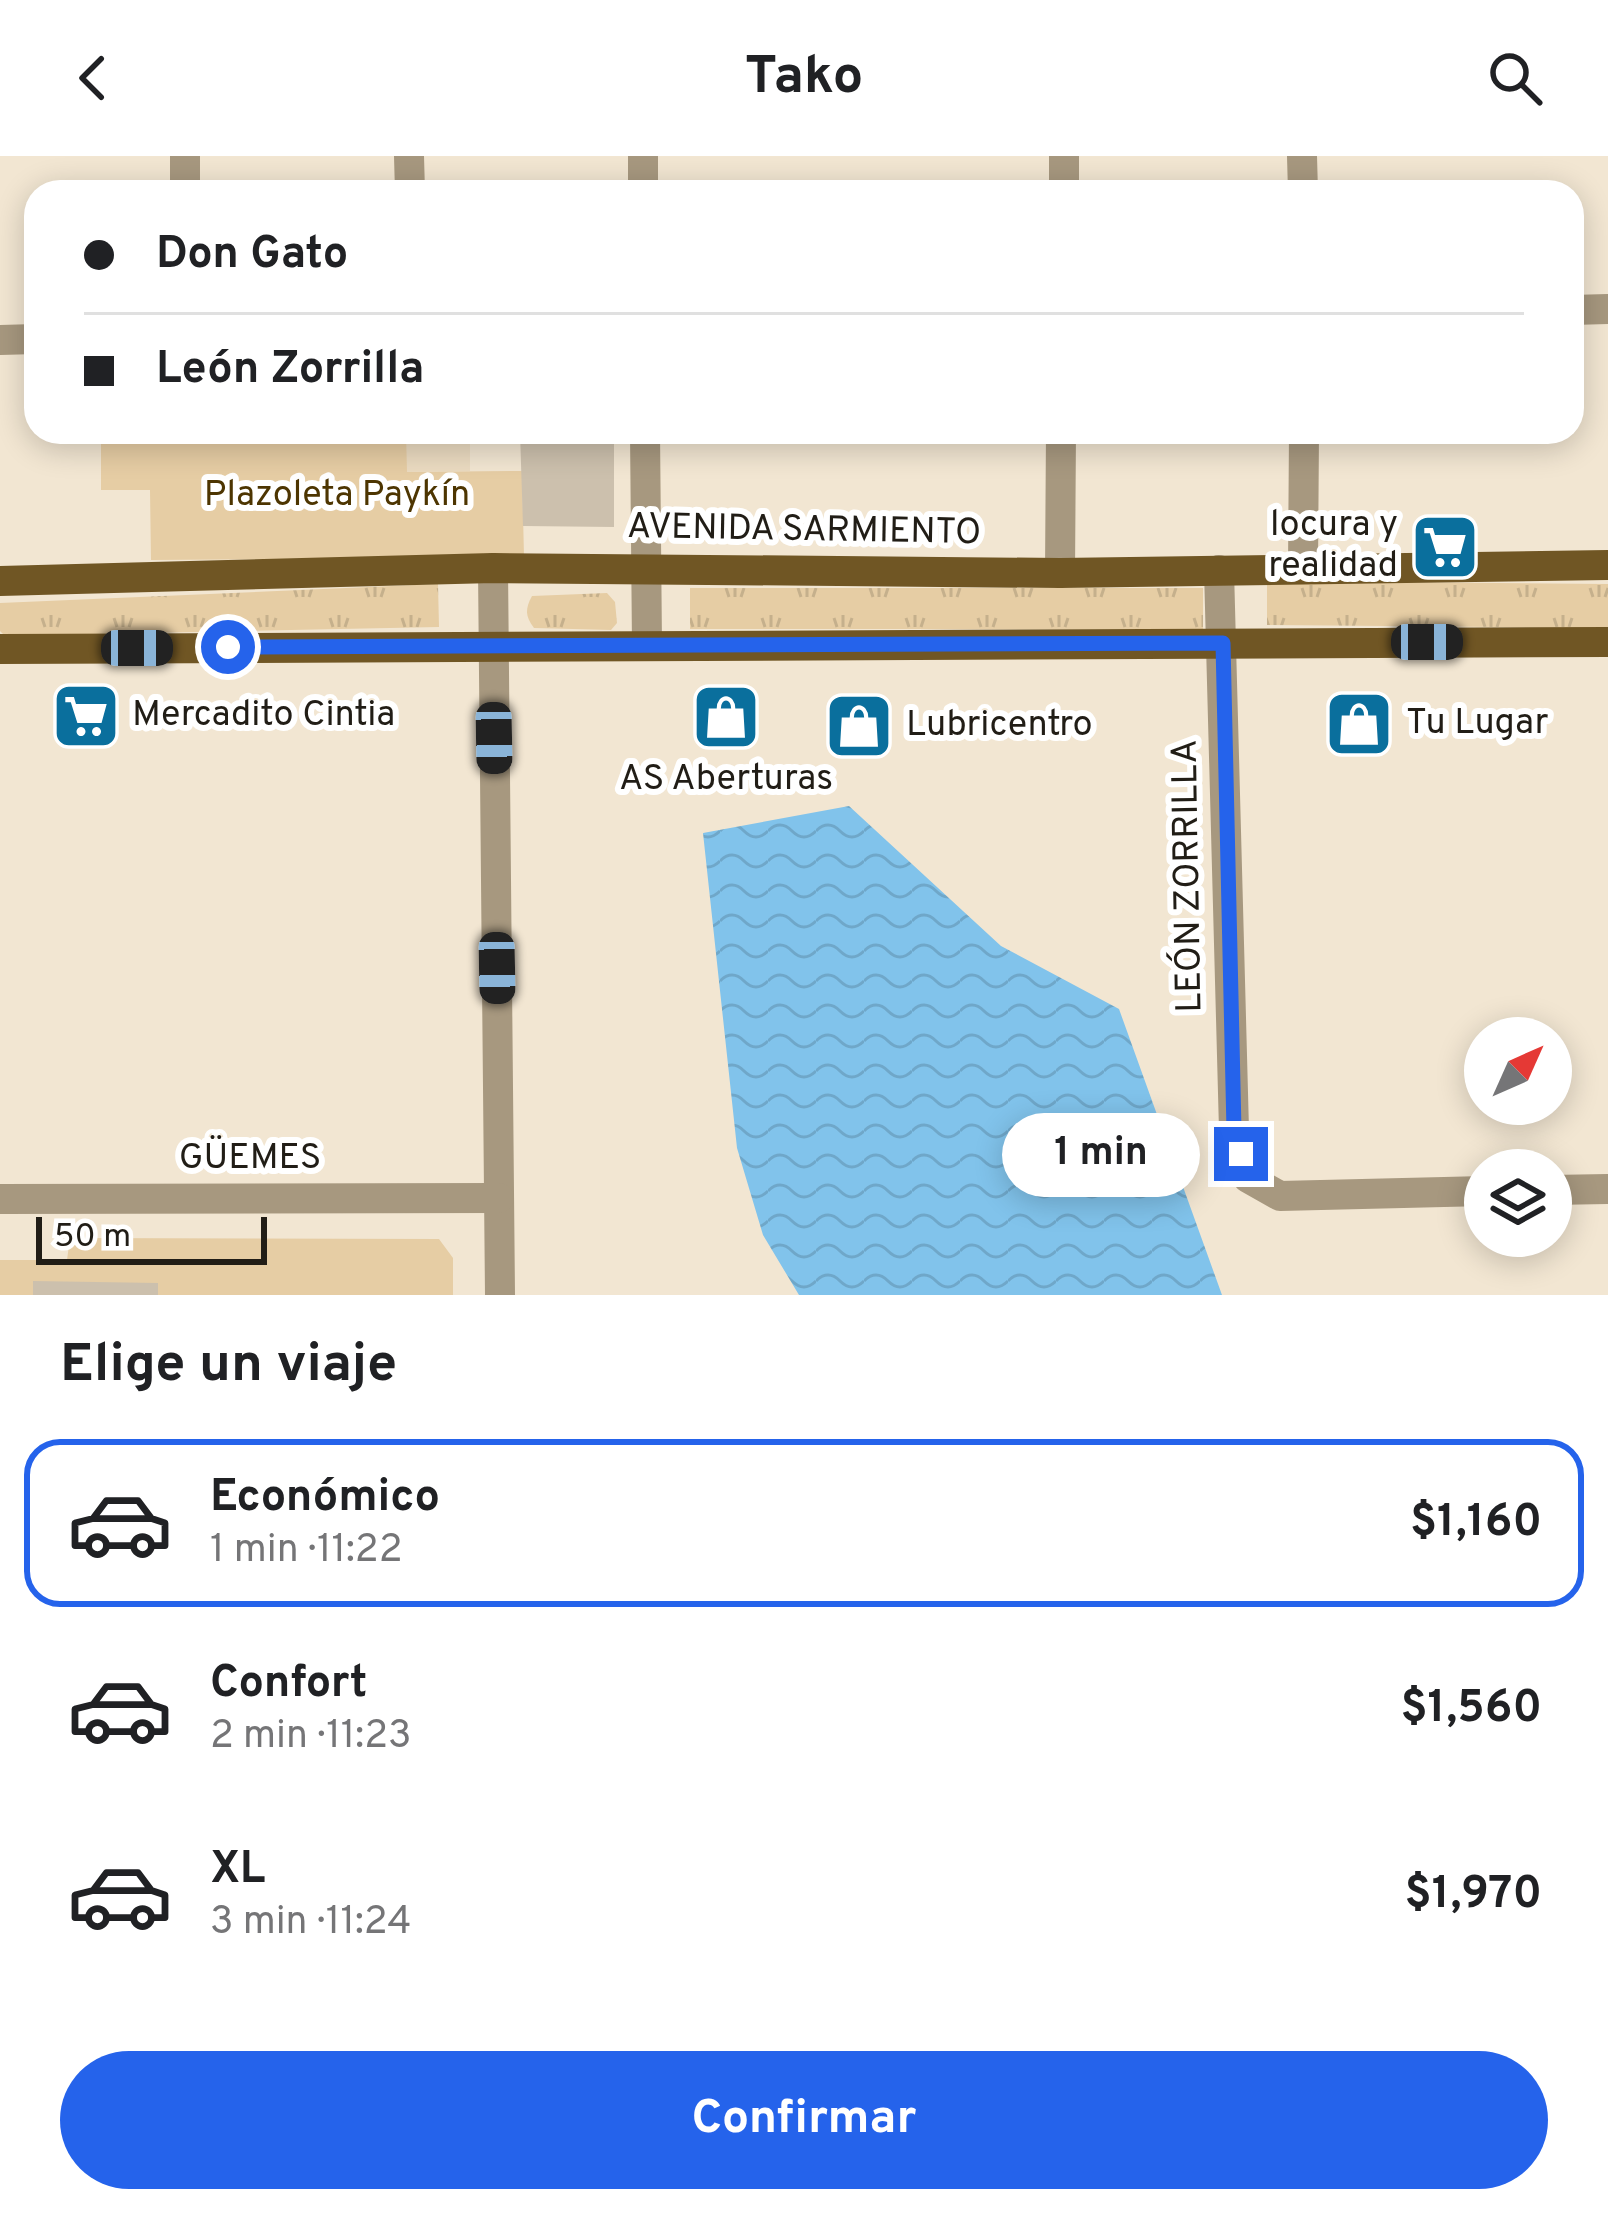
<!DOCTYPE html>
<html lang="es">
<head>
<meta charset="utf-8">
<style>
  body { margin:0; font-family:Overpass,sans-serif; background:#f6f6f6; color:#202124; height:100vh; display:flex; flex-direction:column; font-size:45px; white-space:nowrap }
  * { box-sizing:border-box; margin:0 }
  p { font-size:39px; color:#757577 }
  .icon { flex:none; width:66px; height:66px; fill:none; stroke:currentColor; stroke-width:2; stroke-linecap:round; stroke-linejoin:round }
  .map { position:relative; height:1139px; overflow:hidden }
  .sheet { display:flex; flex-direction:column; background:#fff; flex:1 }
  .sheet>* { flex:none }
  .guide { position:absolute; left:24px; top:24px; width:1560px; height:264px; border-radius:36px; box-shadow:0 6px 30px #0003; display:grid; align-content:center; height:264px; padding:0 60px; background:#fff }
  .needle { width:78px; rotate:45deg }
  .buttons { position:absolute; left:1464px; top:861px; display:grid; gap:24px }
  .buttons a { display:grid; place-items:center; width:108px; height:108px; border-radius:50%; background:#fff; box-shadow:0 6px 30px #0003; font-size:60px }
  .scale { position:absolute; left:36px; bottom:30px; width:231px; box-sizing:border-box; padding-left:12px; border:6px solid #211d16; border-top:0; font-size:33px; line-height:42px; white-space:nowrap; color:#211d16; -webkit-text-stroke:9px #fff; paint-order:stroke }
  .end { position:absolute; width:54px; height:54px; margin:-27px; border:15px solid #2563eb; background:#fff; box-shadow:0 0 0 6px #fff }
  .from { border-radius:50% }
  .bubble { position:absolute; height:84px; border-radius:42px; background:#fff; box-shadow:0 6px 30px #0003; font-size:39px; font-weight:700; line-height:84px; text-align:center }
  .car { position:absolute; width:36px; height:72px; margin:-36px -18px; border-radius:15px; box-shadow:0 0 9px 3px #0007; background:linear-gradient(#222 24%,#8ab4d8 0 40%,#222 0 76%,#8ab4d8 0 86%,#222 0) }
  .guide b { display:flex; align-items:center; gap:42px; height:114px; font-size:45px }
  .guide b+b { border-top:3px solid #e0e0e0 }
  .guide i { width:30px; height:30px; background:#202124 }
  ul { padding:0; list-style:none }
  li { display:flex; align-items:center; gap:36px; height:168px; margin:0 24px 18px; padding:0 36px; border:6px solid transparent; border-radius:36px }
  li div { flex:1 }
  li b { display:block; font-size:45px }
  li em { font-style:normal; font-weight:700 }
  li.active { border-color:#2563eb }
  li>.icon { width:108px; height:108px; stroke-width:1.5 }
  h2 { padding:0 60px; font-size:54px; line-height:144px }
  .cta { display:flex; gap:24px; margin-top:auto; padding:24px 60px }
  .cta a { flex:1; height:138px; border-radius:72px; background:#2563eb; color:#fff; font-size:48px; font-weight:700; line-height:138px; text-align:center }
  header { display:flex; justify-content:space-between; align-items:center; height:156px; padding:0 60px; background:#fff; font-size:54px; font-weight:700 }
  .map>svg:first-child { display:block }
</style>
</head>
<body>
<header><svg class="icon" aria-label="back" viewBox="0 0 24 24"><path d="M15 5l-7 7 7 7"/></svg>Tako<svg class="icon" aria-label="search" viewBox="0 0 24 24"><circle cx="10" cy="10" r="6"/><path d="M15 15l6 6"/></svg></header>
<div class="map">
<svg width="1608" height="1139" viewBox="0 0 1608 1139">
  <defs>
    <pattern id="grass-tufts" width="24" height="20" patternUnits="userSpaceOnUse" patternTransform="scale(3)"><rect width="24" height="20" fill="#e6cda4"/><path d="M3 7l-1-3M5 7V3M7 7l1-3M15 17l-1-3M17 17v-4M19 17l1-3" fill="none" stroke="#c5b08c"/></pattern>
    <pattern id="water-waves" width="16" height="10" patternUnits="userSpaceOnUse" patternTransform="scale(3)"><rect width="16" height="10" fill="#81c3eb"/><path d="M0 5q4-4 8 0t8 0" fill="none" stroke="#6fa7c9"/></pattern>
  </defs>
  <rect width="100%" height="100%" fill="#f2e6d2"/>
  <!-- built -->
  <polygon fill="#ebdbc1" points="406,276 470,276 470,315 406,316"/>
  <!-- grass -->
  <g fill="url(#grass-tufts)">
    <polygon points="1267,425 1608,428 1608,472 1267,469"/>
    <polygon points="438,428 439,471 5,480 0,475 0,447"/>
    <rect x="690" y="432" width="513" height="41"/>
    <path d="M607,437L615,446L617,467L611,474L534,472C525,460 525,453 532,440Z"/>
  </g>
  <!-- green -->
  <g fill="#e6cda4">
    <polygon points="101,276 406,276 407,316 522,315 524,401 151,404 150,334 101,334"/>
    <polygon points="70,1082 439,1083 453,1102 453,1139 0,1139 0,1104 67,1104"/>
  </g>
  <!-- water -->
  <polygon fill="url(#water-waves)" points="849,650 1001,790 1119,853 1222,1139 799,1139 763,1079 737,992 703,677"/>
  <!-- building -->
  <g fill="#ccc0ad">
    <polygon points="520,276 614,276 614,371 523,370"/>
    <polygon points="33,1125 158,1127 158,1139 33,1139"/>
  </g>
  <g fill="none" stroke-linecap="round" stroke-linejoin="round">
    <!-- minor -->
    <g stroke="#a7987f" stroke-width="30">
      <polyline points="185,0 185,36"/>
      <polyline points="409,0 410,36"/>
      <polyline points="643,0 643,36"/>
      <polyline points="1302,0 1303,36"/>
      <polyline points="1064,36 1064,0"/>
      <polyline points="1572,154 1608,153"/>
      <polyline points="0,184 36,183"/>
      <polyline points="645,276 647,489"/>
      <polyline points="493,412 500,1139"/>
      <polyline points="1303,413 1304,276"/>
      <polyline points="1219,414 1234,974 1248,1022 1280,1040 1485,1035"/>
      <polyline points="1060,417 1061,276"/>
      <polyline points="1551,1034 1608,1033"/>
      <polyline points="0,1043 499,1042"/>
    </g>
    <!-- major -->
    <g stroke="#705624" stroke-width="30">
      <polyline points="0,425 493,412 1060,417 1608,409"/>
      <polyline points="0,493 1608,486"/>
    </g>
  </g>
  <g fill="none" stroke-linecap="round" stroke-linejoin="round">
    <!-- route -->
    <polyline stroke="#2563eb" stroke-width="15" points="228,491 1223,487 1234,974 1241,998"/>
  </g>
  <!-- icons -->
  <defs>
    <g id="supermarket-square" transform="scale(3.45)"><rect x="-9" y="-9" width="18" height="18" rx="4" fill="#0a6f9d" stroke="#fff"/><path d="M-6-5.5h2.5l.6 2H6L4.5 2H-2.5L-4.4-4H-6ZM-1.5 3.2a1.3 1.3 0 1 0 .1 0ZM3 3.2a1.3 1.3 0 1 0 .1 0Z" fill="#fff"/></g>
    <g id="shop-square" transform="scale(3.45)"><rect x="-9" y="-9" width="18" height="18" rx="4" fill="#0a6f9d" stroke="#fff"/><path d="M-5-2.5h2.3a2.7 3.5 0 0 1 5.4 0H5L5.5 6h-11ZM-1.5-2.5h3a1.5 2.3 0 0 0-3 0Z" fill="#fff"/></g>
  </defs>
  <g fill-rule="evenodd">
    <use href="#supermarket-square" x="1445" y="391"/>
    <use href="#supermarket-square" x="86" y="560"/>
    <use href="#shop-square" x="726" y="561"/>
    <use href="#shop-square" x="1359" y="568"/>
    <use href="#shop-square" x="859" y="570"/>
  </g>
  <g text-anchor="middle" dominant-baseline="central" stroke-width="12" stroke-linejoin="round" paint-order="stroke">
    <!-- park labels -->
    <g font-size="36" fill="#4d3501" stroke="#fff">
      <text x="337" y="340">Plazoleta Paykín</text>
    </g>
    <!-- poi labels -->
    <g font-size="36" fill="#211d16" stroke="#fff" text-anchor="start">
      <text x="1398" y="370" text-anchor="end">locura y<tspan x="1398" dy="41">realidad</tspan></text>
      <text x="132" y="560">Mercadito Cintia</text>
      <text x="1406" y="568">Tu Lugar</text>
      <text x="906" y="570">Lubricentro</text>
      <text x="726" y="624" text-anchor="middle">AS Aberturas</text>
    </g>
    <!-- street labels -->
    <g font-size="36" fill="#211d16" stroke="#fff">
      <text transform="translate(804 375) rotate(1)">AVENIDA SARMIENTO</text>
      <text transform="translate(1189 720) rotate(-91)">LEÓN ZORRILLA</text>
      <text x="250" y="1003">GÜEMES</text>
    </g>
  </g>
</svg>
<div class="buttons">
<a><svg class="needle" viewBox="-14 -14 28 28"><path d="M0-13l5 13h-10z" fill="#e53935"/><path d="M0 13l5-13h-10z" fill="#757577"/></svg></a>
<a><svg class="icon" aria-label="layers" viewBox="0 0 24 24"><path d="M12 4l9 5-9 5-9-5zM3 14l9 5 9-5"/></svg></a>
</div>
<div class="scale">50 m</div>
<i class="end from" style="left:228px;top:491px"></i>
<i class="end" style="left:1241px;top:998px"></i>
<div class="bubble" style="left:1002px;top:957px;width:198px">1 min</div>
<i class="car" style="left:1427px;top:486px;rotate:90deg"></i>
<i class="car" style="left:137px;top:492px;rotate:90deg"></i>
<i class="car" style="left:494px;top:582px;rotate:179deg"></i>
<i class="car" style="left:497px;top:812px;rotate:179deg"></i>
<div class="guide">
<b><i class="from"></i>Don Gato</b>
<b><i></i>León Zorrilla</b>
</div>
</div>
<section class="sheet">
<h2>Elige un viaje</h2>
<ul>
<li class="active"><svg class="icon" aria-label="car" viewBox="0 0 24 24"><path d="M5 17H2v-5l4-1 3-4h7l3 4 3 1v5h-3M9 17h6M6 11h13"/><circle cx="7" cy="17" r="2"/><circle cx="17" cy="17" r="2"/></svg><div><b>Económico</b><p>1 min · 11:22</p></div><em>$1,160</em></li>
<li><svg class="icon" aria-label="car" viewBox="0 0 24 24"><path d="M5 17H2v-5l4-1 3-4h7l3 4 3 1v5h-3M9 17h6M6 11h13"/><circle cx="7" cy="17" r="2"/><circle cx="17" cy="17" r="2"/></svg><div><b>Confort</b><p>2 min · 11:23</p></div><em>$1,560</em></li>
<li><svg class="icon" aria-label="car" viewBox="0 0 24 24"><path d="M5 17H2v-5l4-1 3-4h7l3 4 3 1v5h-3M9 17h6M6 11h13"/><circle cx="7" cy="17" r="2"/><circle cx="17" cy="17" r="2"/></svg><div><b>XL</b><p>3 min · 11:24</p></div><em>$1,970</em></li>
</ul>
<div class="cta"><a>Confirmar</a></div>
</section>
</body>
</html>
